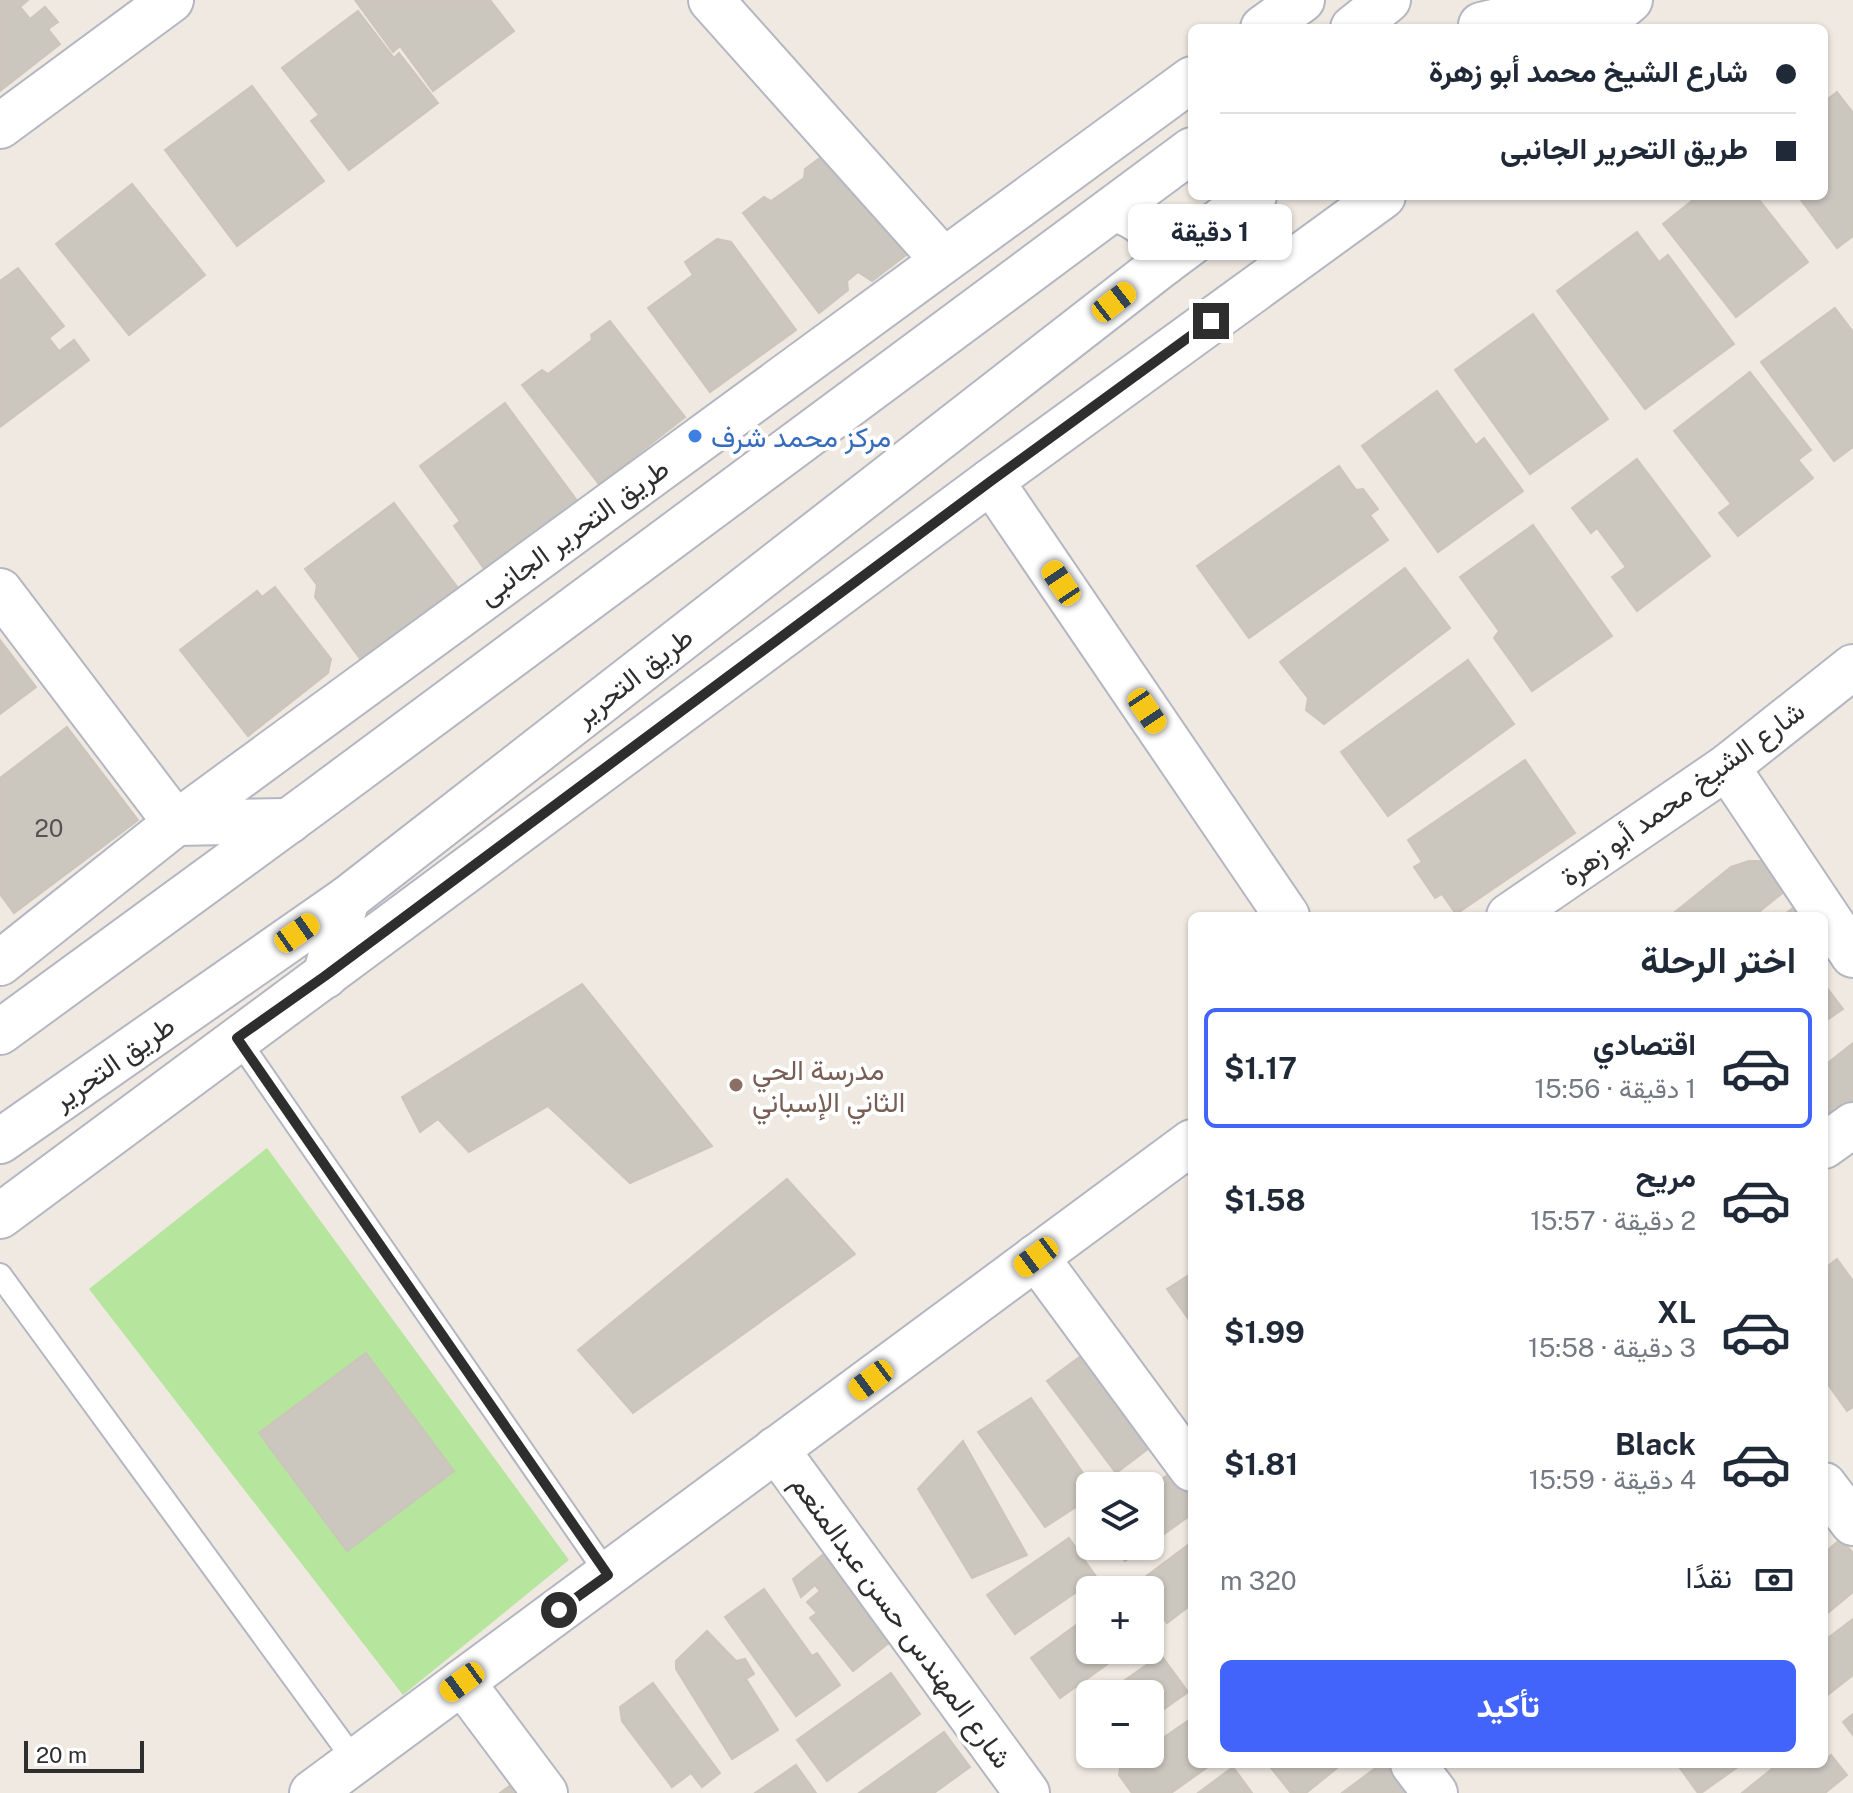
<!DOCTYPE html>
<html lang="ar">
<head>
<meta charset="utf-8">
<style>
  body { margin:0; font-family:"Public Sans",Vazirmatn,sans-serif; background:#f6f6f7; color:#1f2937; direction:rtl; height:100vh; display:flex; flex-direction:column; font-size:30px; white-space:nowrap }
  * { box-sizing:border-box; margin:0 }
  p { font-size:26px; color:#747a83 }
  .icon { flex:none; width:44px; height:44px; fill:none; stroke:currentColor; stroke-width:2; stroke-linecap:round; stroke-linejoin:round }
  .map { position:relative; flex:1; overflow:hidden; direction:ltr }
  .drawer { position:absolute; left:1188px; top:912px; width:640px; height:856px; display:flex; flex-direction:column; background:#fff; border-radius:12px; box-shadow:0 2px 6px #0004; direction:rtl }
  .drawer>* { flex:none }
  .guide { position:absolute; left:1188px; top:24px; width:640px; height:176px; border-radius:12px; box-shadow:0 2px 6px #0004; direction:rtl; display:grid; align-content:center; height:176px; padding:0 32px; background:#fff }
  .tools { position:absolute; left:1076px; top:1472px; display:grid; gap:16px }
  .tools a { display:grid; place-items:center; width:88px; height:88px; border-radius:12px; background:#fff; box-shadow:0 2px 6px #0004; font-size:40px }
  .scale { position:absolute; left:24px; bottom:20px; width:120px; box-sizing:border-box; padding-left:8px; border:4px solid #2e2e2e; border-top:0; font-size:22px; line-height:28px; white-space:nowrap; color:#2e2e2e; -webkit-text-stroke:6px #fff; paint-order:stroke }
  .end { position:absolute; width:36px; height:36px; margin:-18px; border:10px solid #2e2e2e; background:#fff; box-shadow:0 0 0 4px #fff }
  .from { border-radius:50% }
  .bubble { position:absolute; height:56px; border-radius:12px; background:#fff; box-shadow:0 2px 6px #0004; font-size:26px; font-weight:700; line-height:56px; text-align:center; direction:rtl }
  .car { position:absolute; width:24px; height:48px; margin:-24px -12px; border-radius:10px; box-shadow:0 0 6px 2px #0007; background:linear-gradient(#f5c518 24%,#345 0 40%,#f5c518 0 76%,#345 0 86%,#f5c518 0) }
  .guide b { display:flex; align-items:center; gap:28px; height:76px; font-size:30px }
  .guide b+b { border-top:2px solid #e0e1e3 }
  .guide i { width:20px; height:20px; background:#1f2937 }
  ul { padding:0; list-style:none }
  li { display:flex; align-items:center; gap:24px; height:120px; margin:0 16px 12px; padding:0 16px; border:4px solid transparent; border-radius:12px }
  li div { flex:1 }
  li b { display:block; font-size:30px }
  li em { font-style:normal; font-weight:700 }
  li.current { border-color:#4264fb }
  li>.icon { width:72px; height:72px; stroke-width:1.5 }
  h2 { padding:0 32px; font-size:36px; line-height:96px }
  .pay { display:flex; align-items:center; gap:20px; height:88px; padding:0 32px; font-size:30px }
  .pay p { margin-inline-start:auto }
  .cta { display:flex; gap:16px; margin-top:auto; padding:16px 32px }
  .cta a { flex:1; height:92px; border-radius:12px; background:#4264fb; color:#fff; font-size:32px; font-weight:700; line-height:92px; text-align:center }
  .map>svg:first-child { display:block }
</style>
</head>
<body>
<div class="map">
<svg width="1853" height="1793" viewBox="0 0 1853 1793">
  <rect width="100%" height="100%" fill="#efe9e1"/>
  <!-- green -->
  <polygon fill="#b6e59e" points="267,1148 569,1560 403,1695 89,1289"/>
  <!-- building -->
  <g fill="#cbc7bf" stroke="#cbc5ba" stroke-width="2">
    <polygon points="0,0 28,0 20,7 30,19 45,7 58,22 48,29 60,44 0,91"/>
    <polygon points="355,0 490,0 514,31 433,91 400,46 393,52"/>
    <polygon points="358,11 394,58 399,53 438,103 349,170 311,121 319,115 282,68"/>
    <polygon points="252,86 324,181 237,246 165,150"/>
    <polygon points="1837,92 1853,113 1853,236 1837,248 1798,196 1824,196 1824,102"/>
    <polygon points="832,149 910,252 872,281 858,272 847,281 848,290 819,313 743,213 764,197 771,201 804,178 805,169"/>
    <polygon points="132,184 205,275 129,335 56,244"/>
    <polygon points="1698,196 1756,196 1808,262 1736,317 1663,224"/>
    <polygon points="1637,232 1659,262 1668,255 1734,344 1645,409 1557,291"/>
    <polygon points="717,239 731,242 796,330 710,392 648,308 693,275 685,262"/>
    <polygon points="18,268 64,326 49,338 59,351 74,340 89,360 0,427 0,281"/>
    <polygon points="1835,308 1853,332 1853,447 1834,461 1761,362"/>
    <polygon points="1533,314 1608,419 1530,474 1455,370"/>
    <polygon points="610,321 685,417 599,484 522,385 542,370 548,374 592,340 591,335"/>
    <polygon points="1750,372 1811,450 1798,460 1813,478 1738,536 1719,513 1731,504 1674,431"/>
    <polygon points="1437,391 1476,445 1484,438 1523,491 1438,552 1362,446"/>
    <polygon points="505,403 578,502 485,570 454,526 460,521 420,466"/>
    <polygon points="1637,459 1710,556 1637,611 1612,577 1626,567 1597,528 1591,533 1572,508"/>
    <polygon points="1339,466 1356,490 1363,489 1378,509 1370,515 1388,540 1249,638 1197,566"/>
    <polygon points="394,503 458,588 361,660 315,597 317,585 305,569"/>
    <polygon points="1533,525 1612,636 1532,691 1494,638 1499,631 1460,577"/>
    <polygon points="1405,568 1450,628 1324,724 1306,710 1308,698 1280,662"/>
    <polygon points="275,587 331,659 328,673 248,736 180,650 257,591 262,597"/>
    <polygon points="0,640 36,687 0,714"/>
    <polygon points="1468,660 1514,724 1388,816 1341,752"/>
    <polygon points="67,727 138,820 14,913 0,894 0,778"/>
    <polygon points="1525,760 1575,833 1456,914 1442,894 1435,898 1414,867 1422,862 1408,840"/>
    <polygon points="1749,861 1762,861 1773,865 1795,883 1754,916 1670,916 1731,867"/>
    <polygon points="1804,899 1818,916 1783,916"/>
    <polygon points="582,984 712,1146 630,1183 548,1106 469,1152 438,1119 420,1132 402,1097"/>
    <polygon points="1824,984 1843,1009 1824,1022"/>
    <polygon points="1853,1043 1853,1105 1824,1127 1824,1066"/>
    <polygon points="787,1179 855,1254 633,1413 578,1350"/>
    <polygon points="1837,1259 1853,1281 1853,1407 1847,1411 1824,1379 1824,1269"/>
    <polygon points="1192,1273 1192,1324 1167,1289"/>
    <polygon points="1092,1348 1161,1439 1116,1473 1047,1381"/>
    <polygon points="366,1353 454,1471 347,1551 259,1433"/>
    <polygon points="1031,1398 1092,1486 1090,1498 1045,1527 978,1432"/>
    <polygon points="963,1441 1027,1555 972,1578 918,1489"/>
    <polygon points="1178,1468 1192,1488 1192,1514 1150,1544 1150,1487"/>
    <polygon points="1069,1538 1097,1578 1015,1634 987,1595"/>
    <polygon points="1841,1539 1853,1553 1853,1592 1824,1616 1824,1553"/>
    <polygon points="1192,1542 1192,1604 1167,1623 1150,1600 1150,1590 1142,1590 1137,1583"/>
    <polygon points="1115,1546 1146,1546 1125,1561"/>
    <polygon points="825,1553 895,1638 853,1671 810,1618 817,1613 807,1602 820,1591 815,1585 801,1597 793,1579"/>
    <polygon points="764,1589 812,1656 817,1653 840,1685 796,1716 725,1617"/>
    <polygon points="1090,1615 1090,1650 1127,1650 1060,1698 1031,1658"/>
    <polygon points="1853,1619 1853,1675 1824,1698 1824,1641"/>
    <polygon points="707,1631 736,1661 745,1659 754,1674 746,1679 778,1730 732,1759 676,1669 676,1661"/>
    <polygon points="1161,1655 1188,1692 1150,1719 1150,1694 1105,1694"/>
    <polygon points="891,1673 920,1714 827,1781 797,1740"/>
    <polygon points="653,1683 720,1773 702,1787 691,1773 672,1787 622,1721 620,1707"/>
    <polygon points="1090,1705 1090,1735 1080,1721 1083,1710"/>
    <polygon points="1853,1714 1853,1735 1843,1722"/>
    <polygon points="1192,1718 1192,1764 1212,1764 1171,1793 1132,1793 1119,1775 1120,1768 1140,1754 1150,1754 1150,1747"/>
    <polygon points="944,1732 970,1767 934,1793 859,1793"/>
    <polygon points="1824,1754 1827,1758 1831,1755 1847,1775 1825,1793 1742,1793 1778,1764 1824,1764"/>
    <polygon points="1268,1764 1342,1764 1306,1793 1291,1793"/>
    <polygon points="1381,1764 1386,1764 1409,1793 1342,1793"/>
    <polygon points="1677,1764 1742,1764 1701,1793 1698,1793"/>
    <polygon points="796,1765 816,1793 755,1793"/>
    <polygon points="1233,1767 1252,1793 1198,1793"/>
    <polygon points="516,1781 525,1793 500,1793"/>
  </g>
  <g fill="none" stroke-linecap="round" stroke-linejoin="round">
    <!-- service casing -->
    <g stroke="#b4b7c1" stroke-width="26">
      <g id="service">
        <polyline points="237,1038 608,1575"/>
        <polyline points="0,1275 355,1761"/>
      </g>
    </g>
    <!-- minor casing -->
    <g stroke="#b4b7c1" stroke-width="48">
      <g id="minor">
        <polyline points="711,0 943,260"/>
        <polyline points="1263,28 1302,0"/>
        <polyline points="1596,28 1630,0"/>
        <polyline points="0,126 171,0"/>
        <polyline points="991,481 1287,916"/>
        <polyline points="0,591 176,823"/>
        <polyline points="1727,767 1853,955"/>
        <polyline points="1509,916 1727,767 1853,667"/>
        <polyline points="0,963 176,823 1192,79"/>
        <polyline points="1824,1146 1853,1125"/>
        <polyline points="0,1216 991,481 1383,196"/>
        <polyline points="1036,1257 1192,1469"/>
        <polyline points="776,1449 1027,1793"/>
        <polyline points="1824,1485 1853,1523"/>
        <polyline points="462,1682 545,1793"/>
        <polyline points="1413,1764 1435,1793"/>
        <polyline points="312,1793 1192,1142"/>
      </g>
    </g>
    <!-- tertiary casing -->
    <g stroke="#b4b7c1" stroke-width="48">
      <g id="tertiary">
        <polyline points="1481,25 1585,0"/>
        <polyline points="1353,28 1388,0"/>
        <path d="M1115,209C1142,218 1161,233 1164,263"/>
        <polyline points="176,823 289,821"/>
        <polyline points="325,976 347,899"/>
        <polyline points="0,1032 313,803 1192,150"/>
        <polyline points="0,1141 347,899 1164,263 1254,196"/>
      </g>
    </g>
    <!-- service -->
    <use href="#service" stroke="#fff" stroke-width="22"/>
    <!-- minor -->
    <use href="#minor" stroke="#fff" stroke-width="44"/>
    <!-- tertiary -->
    <use href="#tertiary" stroke="#fff" stroke-width="44"/>
  </g>
  <g fill="none" stroke-linecap="round" stroke-linejoin="round">
    <!-- route -->
    <polyline stroke="#2e2e2e" stroke-width="10" points="559,1610 608,1575 237,1038 325,976 991,481 1211,321"/>
  </g>
  <!-- markers -->
  <circle fill="#3f7fe0" stroke="#fff" stroke-width="3" cx="695" cy="436" r="8"/>
  <circle fill="#8d6e63" stroke="#fff" stroke-width="3" cx="736" cy="1085" r="8"/>
  <g text-anchor="middle" dominant-baseline="central" stroke-width="8" stroke-linejoin="round" paint-order="stroke">
    <!-- number labels -->
    <g font-size="24" fill="#555452">
      <text x="49" y="828">20</text>
    </g>
    <!-- shop labels -->
    <g font-size="28" fill="#366cbe" stroke="#fff" text-anchor="start">
      <text x="711" y="436">مركز محمد شرف</text>
    </g>
    <!-- street labels -->
    <g font-size="28" fill="#2e2e2e" stroke="#fff">
      <text transform="translate(573 531) rotate(-36)">طريق التحرير الجانبى</text>
      <text transform="translate(633 676) rotate(-38)">طريق التحرير</text>
      <text transform="translate(1682 793) rotate(-36)">شارع الشيخ محمد أبو زهرة</text>
      <text transform="translate(113 1062) rotate(-35)">طريق التحرير</text>
      <text transform="translate(902 1621) rotate(54)">شارع المهندس حسن عبدالمنعم</text>
    </g>
    <!-- education labels -->
    <g font-size="28" fill="#785e54" stroke="#fff" text-anchor="start">
      <text x="752" y="1069">مدرسة الحي<tspan x="752" dy="32">الثاني الإسباني</tspan></text>
    </g>
  </g>
</svg>
<div class="tools">
<a><svg class="icon" aria-label="layers" viewBox="0 0 24 24"><path d="M12 4l9 5-9 5-9-5zM3 14l9 5 9-5"/></svg></a>
<a>+</a>
<a>−</a>
</div>
<div class="scale">20 m</div>
<i class="end from" style="left:559px;top:1610px"></i>
<i class="end" style="left:1211px;top:321px"></i>
<div class="bubble" style="left:1128px;top:204px;width:164px">1 دقيقة</div>
<i class="car" style="left:1114px;top:302px;rotate:52deg"></i>
<i class="car" style="left:1061px;top:583px;rotate:326deg"></i>
<i class="car" style="left:1147px;top:711px;rotate:146deg"></i>
<i class="car" style="left:297px;top:933px;rotate:55deg"></i>
<i class="car" style="left:1036px;top:1257px;rotate:233deg"></i>
<i class="car" style="left:871px;top:1380px;rotate:233deg"></i>
<i class="car" style="left:462px;top:1682px;rotate:234deg"></i>
<div class="guide">
<b><i class="from"></i>شارع الشيخ محمد أبو زهرة</b>
<b><i></i>طريق التحرير الجانبى</b>
</div>
<section class="drawer">
<h2>اختر الرحلة</h2>
<ul>
<li class="current"><svg class="icon" aria-label="car" viewBox="0 0 24 24"><path d="M5 17H2v-5l4-1 3-4h7l3 4 3 1v5h-3M9 17h6M6 11h13"/><circle cx="7" cy="17" r="2"/><circle cx="17" cy="17" r="2"/></svg><div><b>اقتصادي</b><p>1 دقيقة · 15:56</p></div><em>$1.17</em></li>
<li><svg class="icon" aria-label="car" viewBox="0 0 24 24"><path d="M5 17H2v-5l4-1 3-4h7l3 4 3 1v5h-3M9 17h6M6 11h13"/><circle cx="7" cy="17" r="2"/><circle cx="17" cy="17" r="2"/></svg><div><b>مريح</b><p>2 دقيقة · 15:57</p></div><em>$1.58</em></li>
<li><svg class="icon" aria-label="car" viewBox="0 0 24 24"><path d="M5 17H2v-5l4-1 3-4h7l3 4 3 1v5h-3M9 17h6M6 11h13"/><circle cx="7" cy="17" r="2"/><circle cx="17" cy="17" r="2"/></svg><div><b>XL</b><p>3 دقيقة · 15:58</p></div><em>$1.99</em></li>
<li><svg class="icon" aria-label="car" viewBox="0 0 24 24"><path d="M5 17H2v-5l4-1 3-4h7l3 4 3 1v5h-3M9 17h6M6 11h13"/><circle cx="7" cy="17" r="2"/><circle cx="17" cy="17" r="2"/></svg><div><b>Black</b><p>4 دقيقة · 15:59</p></div><em>$1.81</em></li>
</ul>
<div class="pay"><svg class="icon" aria-label="cash" viewBox="0 0 24 24"><path d="M3 7h18v10H3z"/><circle cx="12" cy="12" r="2"/></svg>نقدًا<p>320 m</p></div>
<div class="cta"><a>تأكيد</a></div>
</section>
</div>
</body>
</html>
